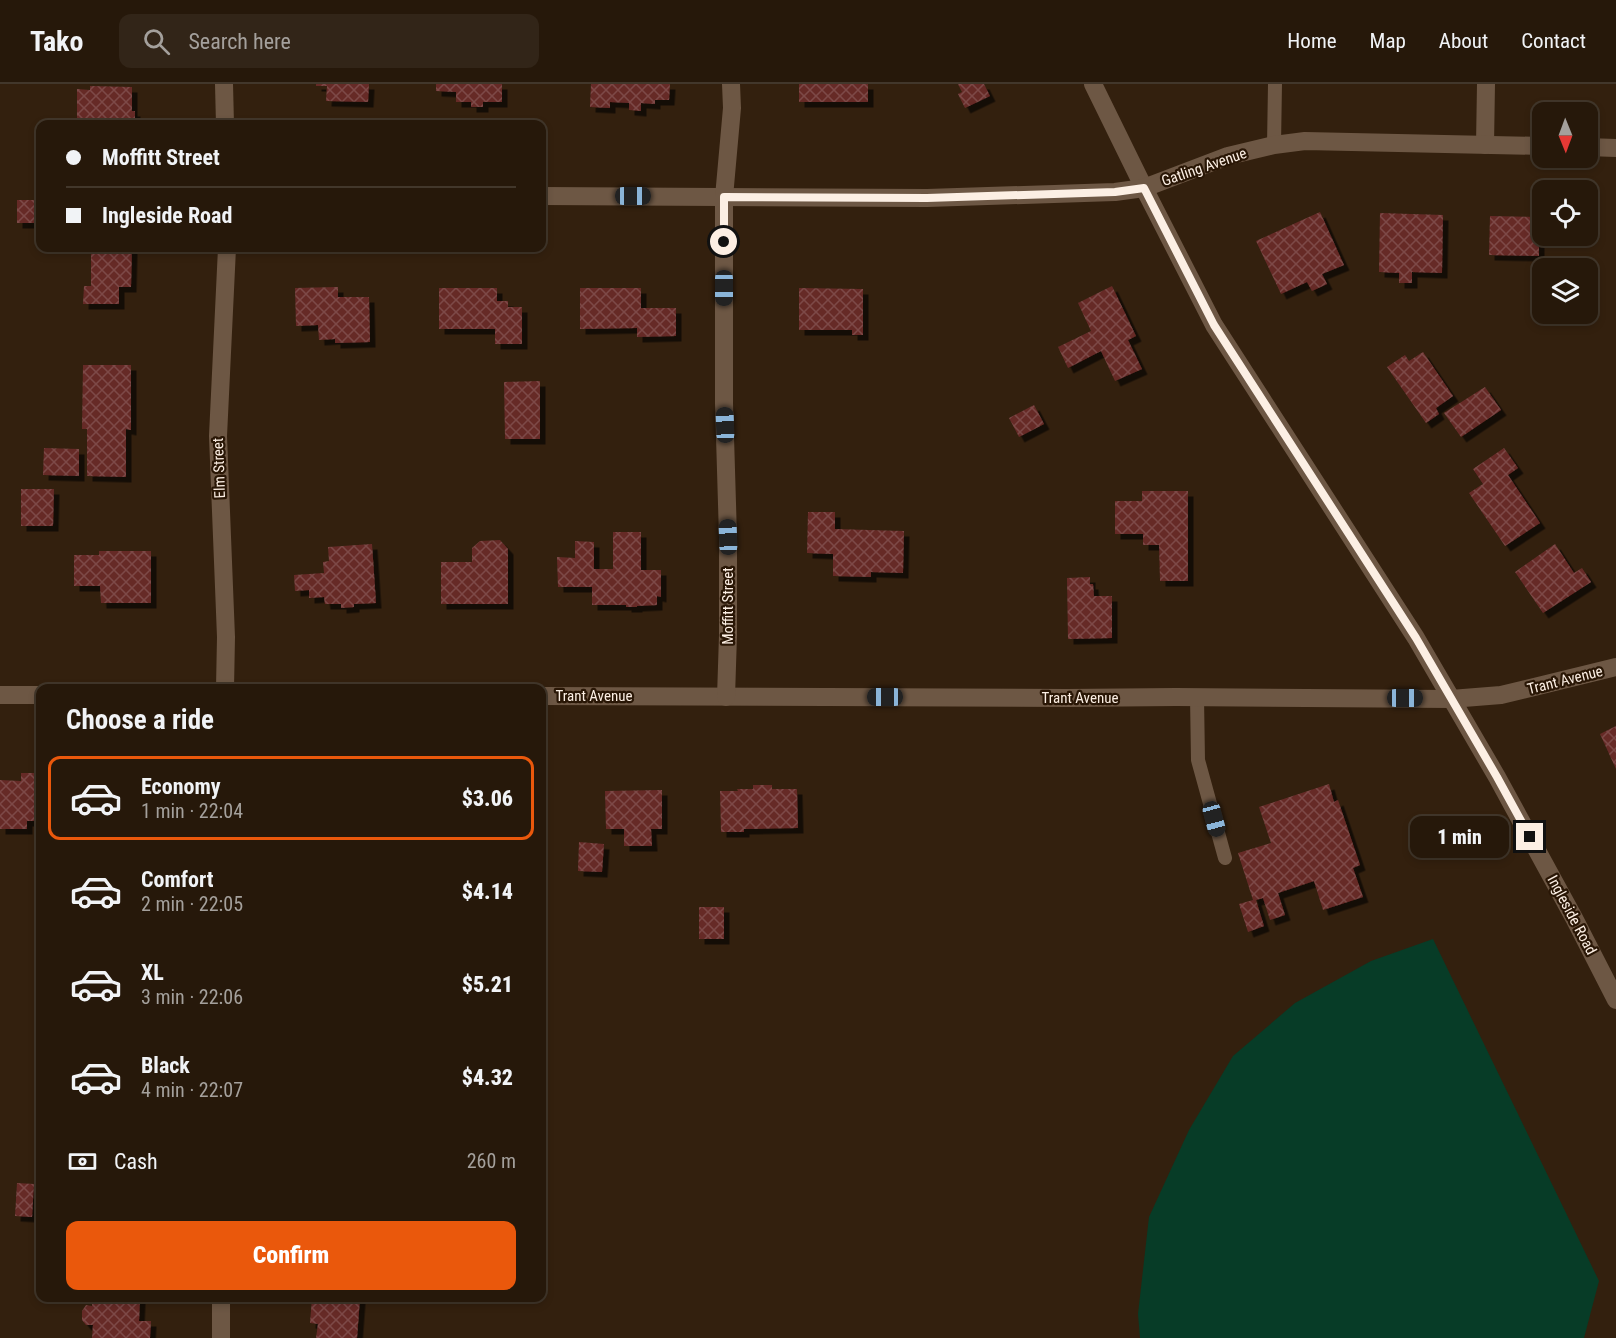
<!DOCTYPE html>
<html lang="en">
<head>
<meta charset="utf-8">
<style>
  body { margin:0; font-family:"Roboto Condensed",sans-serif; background:#322518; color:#f1f3f6; height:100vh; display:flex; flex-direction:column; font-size:22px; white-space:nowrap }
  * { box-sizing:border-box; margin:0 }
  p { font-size:20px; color:#a4a09c }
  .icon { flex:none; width:33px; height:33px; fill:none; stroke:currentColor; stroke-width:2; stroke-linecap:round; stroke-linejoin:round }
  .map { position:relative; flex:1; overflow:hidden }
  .details { position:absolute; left:36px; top:600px; width:510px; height:618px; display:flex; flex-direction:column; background:#26180a; border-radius:12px; box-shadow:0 3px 9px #0003,0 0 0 2px #42372b }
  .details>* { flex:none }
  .hud { position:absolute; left:36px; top:36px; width:510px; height:132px; border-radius:12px; box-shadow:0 3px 9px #0003,0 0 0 2px #42372b; display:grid; align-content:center; height:132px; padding:0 30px; background:#26180a }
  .needle { width:39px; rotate:179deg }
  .fabs { position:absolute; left:1532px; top:18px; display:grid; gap:12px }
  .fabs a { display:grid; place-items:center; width:66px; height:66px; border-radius:12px; background:#26180a; box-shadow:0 3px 9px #0003,0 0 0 2px #42372b; font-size:30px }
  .end { position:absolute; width:27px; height:27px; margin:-14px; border:8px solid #fcefe4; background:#111; box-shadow:0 0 0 3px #111 }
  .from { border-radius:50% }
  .bubble { position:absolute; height:42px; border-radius:12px; background:#26180a; box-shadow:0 3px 9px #0003,0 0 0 2px #42372b; font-size:20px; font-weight:800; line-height:42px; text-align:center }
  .car { position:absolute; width:18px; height:36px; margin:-18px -9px; border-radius:8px; box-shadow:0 0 4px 2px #0007; background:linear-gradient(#222 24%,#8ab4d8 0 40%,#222 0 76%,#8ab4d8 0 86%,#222 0) }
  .hud b { display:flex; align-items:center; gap:21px; height:57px; font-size:22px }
  .hud b+b { border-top:2px solid #42372b }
  .hud i { width:15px; height:15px; background:#f1f3f6 }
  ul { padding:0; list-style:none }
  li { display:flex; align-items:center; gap:18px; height:84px; margin:0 12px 9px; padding:0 18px; border:3px solid transparent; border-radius:12px }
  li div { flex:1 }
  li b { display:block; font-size:22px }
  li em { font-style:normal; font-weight:800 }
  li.selected { border-color:#ea580c }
  li>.icon { width:54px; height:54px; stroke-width:1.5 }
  h2 { padding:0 30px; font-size:27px; line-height:72px }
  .pay { display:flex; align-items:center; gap:15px; height:66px; padding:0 30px; font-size:22px }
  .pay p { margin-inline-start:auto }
  .button { display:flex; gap:12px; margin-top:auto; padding:12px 30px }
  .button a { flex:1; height:69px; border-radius:12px; background:#ea580c; color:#fff; font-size:24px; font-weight:800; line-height:69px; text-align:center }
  header { display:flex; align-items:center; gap:36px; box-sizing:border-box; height:84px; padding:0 30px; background:#26180a; border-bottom:2px solid #42372b }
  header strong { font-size:28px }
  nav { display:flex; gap:33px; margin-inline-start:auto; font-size:21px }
  .search { width:420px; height:54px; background:#322518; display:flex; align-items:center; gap:15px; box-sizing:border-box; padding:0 21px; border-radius:12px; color:#a4a09c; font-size:22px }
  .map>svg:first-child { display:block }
</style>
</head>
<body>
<header>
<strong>Tako</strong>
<div class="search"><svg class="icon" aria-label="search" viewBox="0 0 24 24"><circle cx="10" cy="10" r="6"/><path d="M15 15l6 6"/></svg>Search here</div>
<nav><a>Home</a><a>Map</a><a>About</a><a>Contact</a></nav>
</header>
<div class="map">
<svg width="1616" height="1254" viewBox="0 0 1616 1254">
  <defs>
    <pattern id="building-cross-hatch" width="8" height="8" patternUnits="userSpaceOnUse" patternTransform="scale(1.5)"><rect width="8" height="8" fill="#662a28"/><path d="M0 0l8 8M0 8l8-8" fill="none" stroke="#7d4947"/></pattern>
    <filter id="shadow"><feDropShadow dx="5.5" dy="5.5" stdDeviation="0" flood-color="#0009"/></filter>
  </defs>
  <rect width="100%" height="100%" fill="#33200e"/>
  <!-- green -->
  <polygon fill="#073c27" points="1433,855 1599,1197 1584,1254 1140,1254 1138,1230 1149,1133 1189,1046 1233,972 1295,919 1371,877"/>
  <!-- building -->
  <g fill="url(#building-cross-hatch)" filter="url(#shadow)">
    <polygon points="316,0 369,0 368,18 326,17 327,2 316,2"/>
    <polygon points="436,0 502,0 502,18 483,18 483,23 471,23 471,18 456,18 456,8 436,7"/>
    <polygon points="591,0 670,0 669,16 655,16 655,20 641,19 641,27 629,26 629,19 610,18 610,24 590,23"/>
    <rect x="799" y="0" width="69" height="18"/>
    <polygon points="958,0 984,0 990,12 965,24 958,10 962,8"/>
    <polygon points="90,2 132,3 132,27 135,27 135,38 132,38 132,40 91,40 91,37 77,37 77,5 90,6"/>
    <rect x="17" y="116" width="23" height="23"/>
    <polygon points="1320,128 1344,181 1322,190 1327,200 1312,207 1307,198 1281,210 1256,157"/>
    <polygon points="1380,129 1443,131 1442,189 1412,188 1412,199 1399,199 1399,189 1379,188"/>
    <polygon points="1490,132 1539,133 1539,172 1489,171"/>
    <polygon points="91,164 132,164 131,203 119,203 119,220 83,220 84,202 91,202"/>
    <polygon points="1112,202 1136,252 1128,256 1142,285 1115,297 1101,267 1068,284 1058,263 1091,247 1078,219"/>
    <polygon points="338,203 338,213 369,213 370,258 335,259 335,255 319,256 318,241 296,242 295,204"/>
    <polygon points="439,204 497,204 497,217 508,217 508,223 522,223 522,260 495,260 495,245 439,245"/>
    <polygon points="580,204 641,204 641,224 676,224 676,252 637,253 637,244 580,245"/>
    <polygon points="799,204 863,205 863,251 852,251 852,246 799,246"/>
    <polygon points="1423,268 1453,312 1436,324 1439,330 1426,339 1387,283 1405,271 1409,277"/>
    <polygon points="83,281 131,281 131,346 126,345 126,393 87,392 87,345 82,345"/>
    <polygon points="540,297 540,355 505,355 504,298"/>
    <polygon points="1485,303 1501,326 1461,353 1444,329"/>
    <polygon points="1034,321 1044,340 1019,353 1009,334"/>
    <polygon points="44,364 79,365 79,392 43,391"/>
    <polygon points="1504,364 1518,384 1508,391 1540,439 1505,462 1469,409 1483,400 1473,385"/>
    <polygon points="21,405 54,405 53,442 21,442"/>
    <polygon points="1142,407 1188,407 1188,497 1160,497 1159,461 1143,461 1143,450 1115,450 1115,417 1142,417"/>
    <polygon points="808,428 835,428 835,445 904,447 903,489 871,488 871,493 833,492 833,470 807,469"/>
    <polygon points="613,448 641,448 641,486 661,486 661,513 657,512 657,521 637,522 637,523 626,523 626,521 592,521 592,503 558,503 557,473 575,474 575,457 594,458 594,485 613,485"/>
    <polygon points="500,456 508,465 508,520 441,520 441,478 472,478 472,464 480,457"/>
    <polygon points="372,460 376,519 354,520 354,523 341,524 341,520 325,520 324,513 309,514 309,506 295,507 294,491 324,489 323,478 329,477 328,463"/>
    <polygon points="1555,460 1574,489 1582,484 1591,498 1543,529 1515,488"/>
    <polygon points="99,467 151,467 151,519 101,519 100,502 74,502 74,471 99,471"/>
    <polygon points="1090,493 1090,500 1093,500 1094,512 1112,512 1112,554 1068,555 1067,494"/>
    <polygon points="1616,642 1616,685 1600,650"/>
    <polygon points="21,689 40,689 40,737 27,737 27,745 0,745 0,696 21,697"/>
    <polygon points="1329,700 1334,718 1338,716 1360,781 1353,784 1363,813 1323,826 1314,797 1278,809 1285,831 1270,836 1263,814 1256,816 1264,842 1248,848 1239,820 1253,816 1238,769 1271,759 1259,723"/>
    <polygon points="753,701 772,701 772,705 797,705 798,744 744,745 744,748 721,748 720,707 738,707 737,705 753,705"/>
    <polygon points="662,706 662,745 651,745 652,762 624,762 624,745 606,745 605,707"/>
    <polygon points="579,758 604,760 602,788 578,787"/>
    <rect x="699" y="823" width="25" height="32"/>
    <polygon points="17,1099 34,1100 32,1133 15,1132"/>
    <polygon points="92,1214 140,1214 139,1237 151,1237 150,1254 92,1254 93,1241 86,1241 82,1236 82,1227 86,1221 92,1222"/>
    <polygon points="312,1214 360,1214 357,1254 316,1254 318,1240 310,1239"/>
  </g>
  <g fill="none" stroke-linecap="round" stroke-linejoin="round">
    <!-- service -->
    <g stroke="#6d5744" stroke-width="14">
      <polyline points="1274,61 1275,0"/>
      <polyline points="1197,613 1198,676 1225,774"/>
    </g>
    <!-- minor -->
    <g stroke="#6d5744" stroke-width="18">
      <polyline points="224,0 225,40"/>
      <polyline points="1093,0 1144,104 1214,241 1416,554 1497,693 1574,834 1616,916"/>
      <polyline points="1485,61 1486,0"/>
      <polyline points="1587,63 1616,64"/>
      <polyline points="542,112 927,114 1115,108 1144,104 1228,72 1274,61 1305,57 1542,62"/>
      <polyline points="225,604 226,553 218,352 227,164"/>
      <polyline points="0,611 40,611"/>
      <polyline points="542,612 1067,614 1176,613 1451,615 1501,611 1616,583"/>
      <polyline points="726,613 728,551 728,453 724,319 724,113 732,24 731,0"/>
      <polyline points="221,1214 221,1254"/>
    </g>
  </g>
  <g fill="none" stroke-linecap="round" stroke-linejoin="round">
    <!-- route -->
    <polyline stroke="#fcefe4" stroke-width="8" points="724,158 724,113 927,114 1115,108 1144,104 1214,241 1416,554 1497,693 1530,753"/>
  </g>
  <g text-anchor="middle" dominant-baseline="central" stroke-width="4.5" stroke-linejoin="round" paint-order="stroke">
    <!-- street labels -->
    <g font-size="15" fill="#fcefe4" stroke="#291605">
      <text transform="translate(1204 83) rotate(-19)">Gatling Avenue</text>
      <text transform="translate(219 384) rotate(-92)">Elm Street</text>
      <text transform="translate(728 522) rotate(-90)">Moffitt Street</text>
      <text transform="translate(1565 596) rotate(-14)">Trant Avenue</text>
      <text x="594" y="612">Trant Avenue</text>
      <text x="1080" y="614">Trant Avenue</text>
      <text transform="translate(1572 831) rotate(62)">Ingleside Road</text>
    </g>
  </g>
</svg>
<div class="fabs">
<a><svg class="needle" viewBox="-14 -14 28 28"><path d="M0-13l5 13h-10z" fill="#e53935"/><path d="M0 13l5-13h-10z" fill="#a4a09c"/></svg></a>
<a><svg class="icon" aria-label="locate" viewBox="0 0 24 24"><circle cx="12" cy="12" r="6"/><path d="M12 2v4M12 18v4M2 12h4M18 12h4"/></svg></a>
<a><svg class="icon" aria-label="layers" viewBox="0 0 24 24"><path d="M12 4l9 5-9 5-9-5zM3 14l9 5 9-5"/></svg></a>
</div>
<i class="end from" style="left:724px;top:158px"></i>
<i class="end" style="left:1530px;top:753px"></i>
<div class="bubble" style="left:1410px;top:732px;width:99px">1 min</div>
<i class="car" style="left:633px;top:112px;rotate:90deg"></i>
<i class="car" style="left:724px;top:204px;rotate:180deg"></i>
<i class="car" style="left:725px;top:341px;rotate:358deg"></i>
<i class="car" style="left:728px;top:453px;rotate:358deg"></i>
<i class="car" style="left:885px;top:613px;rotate:270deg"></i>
<i class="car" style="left:1405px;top:614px;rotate:90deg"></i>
<i class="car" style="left:1214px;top:735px;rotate:165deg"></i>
<div class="hud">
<b><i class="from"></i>Moffitt Street</b>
<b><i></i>Ingleside Road</b>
</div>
<section class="details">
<h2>Choose a ride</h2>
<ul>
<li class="selected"><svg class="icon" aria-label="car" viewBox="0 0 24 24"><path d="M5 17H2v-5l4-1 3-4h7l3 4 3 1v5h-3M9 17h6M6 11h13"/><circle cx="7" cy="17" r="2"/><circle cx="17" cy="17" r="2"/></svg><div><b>Economy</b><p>1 min · 22:04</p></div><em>$3.06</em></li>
<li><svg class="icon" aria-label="car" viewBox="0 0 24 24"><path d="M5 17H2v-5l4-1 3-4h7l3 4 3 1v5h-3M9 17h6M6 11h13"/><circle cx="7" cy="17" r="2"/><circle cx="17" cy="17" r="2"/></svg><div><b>Comfort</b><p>2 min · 22:05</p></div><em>$4.14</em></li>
<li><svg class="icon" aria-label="car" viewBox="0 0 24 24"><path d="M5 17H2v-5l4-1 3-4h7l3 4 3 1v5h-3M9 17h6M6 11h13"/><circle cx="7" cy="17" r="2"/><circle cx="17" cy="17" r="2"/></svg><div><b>XL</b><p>3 min · 22:06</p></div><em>$5.21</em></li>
<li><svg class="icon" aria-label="car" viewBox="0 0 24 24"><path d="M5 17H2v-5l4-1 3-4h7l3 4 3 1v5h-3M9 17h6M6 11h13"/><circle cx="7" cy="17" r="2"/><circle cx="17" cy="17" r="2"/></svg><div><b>Black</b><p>4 min · 22:07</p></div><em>$4.32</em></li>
</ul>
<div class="pay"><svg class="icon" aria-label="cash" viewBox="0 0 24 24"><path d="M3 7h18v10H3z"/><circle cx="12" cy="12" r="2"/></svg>Cash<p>260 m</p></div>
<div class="button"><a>Confirm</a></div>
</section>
</div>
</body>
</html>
